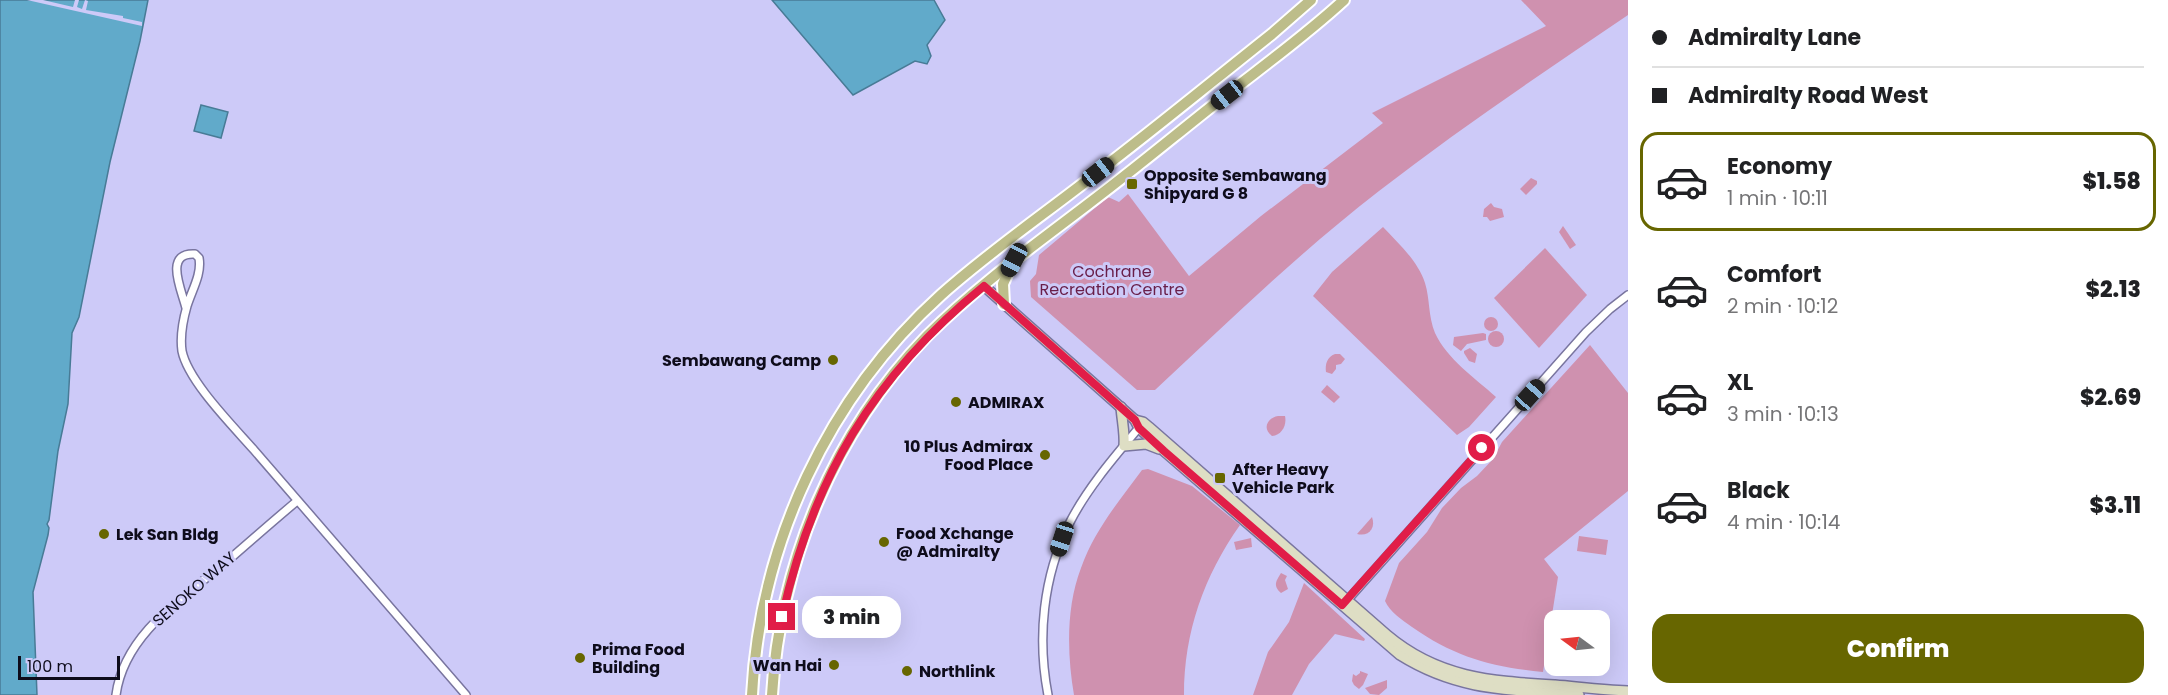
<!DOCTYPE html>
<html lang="en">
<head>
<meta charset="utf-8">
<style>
  body { margin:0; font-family:Poppins,sans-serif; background:#f2f2f2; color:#202124; height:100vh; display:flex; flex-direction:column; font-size:22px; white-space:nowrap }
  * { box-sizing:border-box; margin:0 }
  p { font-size:20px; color:#757577 }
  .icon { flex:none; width:33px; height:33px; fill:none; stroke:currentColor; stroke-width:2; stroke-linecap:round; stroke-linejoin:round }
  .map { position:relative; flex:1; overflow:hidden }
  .side { display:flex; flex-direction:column; background:#fff; width:540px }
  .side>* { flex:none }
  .banner { display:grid; align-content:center; height:132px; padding:0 24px; background:#fff }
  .needle { width:39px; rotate:285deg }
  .tools { position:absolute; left:1544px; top:610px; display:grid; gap:12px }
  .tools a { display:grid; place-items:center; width:66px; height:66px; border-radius:12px; background:#fff; box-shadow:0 6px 24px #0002; font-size:30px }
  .scale { position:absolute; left:18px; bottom:15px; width:102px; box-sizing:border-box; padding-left:6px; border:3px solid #0e0c1b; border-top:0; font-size:16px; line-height:21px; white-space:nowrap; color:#0e0c1b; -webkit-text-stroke:4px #cdcaf8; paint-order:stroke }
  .end { position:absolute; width:27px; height:27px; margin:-14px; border:8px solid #e11d48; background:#fff; box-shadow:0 0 0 3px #fff }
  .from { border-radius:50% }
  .bubble { position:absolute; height:42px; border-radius:18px; background:#fff; box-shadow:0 6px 24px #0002; font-size:20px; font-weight:800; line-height:42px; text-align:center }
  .car { position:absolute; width:18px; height:36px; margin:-18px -9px; border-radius:8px; box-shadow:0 0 4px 2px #0007; background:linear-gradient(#222 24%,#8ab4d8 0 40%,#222 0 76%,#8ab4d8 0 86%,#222 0) }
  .banner b { display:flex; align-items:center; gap:21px; height:57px; font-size:22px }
  .banner b+b { border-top:2px solid #e0e0e0 }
  .banner i { width:15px; height:15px; background:#202124 }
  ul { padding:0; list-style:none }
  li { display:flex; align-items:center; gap:18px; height:99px; margin:0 12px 9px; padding:0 12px; border:3px solid transparent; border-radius:18px }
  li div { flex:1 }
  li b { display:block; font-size:22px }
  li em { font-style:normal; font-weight:800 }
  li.on { border-color:#676600 }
  li>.icon { width:54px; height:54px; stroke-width:1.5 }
  .cta { display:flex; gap:12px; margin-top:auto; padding:12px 24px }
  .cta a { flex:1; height:69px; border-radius:18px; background:#676600; color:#fff; font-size:24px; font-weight:800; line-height:69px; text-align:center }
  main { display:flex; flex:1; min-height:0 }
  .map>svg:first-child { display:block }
</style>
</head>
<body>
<main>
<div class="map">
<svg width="1628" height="695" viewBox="0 0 1628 695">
  <rect width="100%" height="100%" fill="#cdcaf8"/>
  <!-- green -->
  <g fill="#cf91af">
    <path d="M1521,0H1628V15C1544,72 1459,129 1379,191C1300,252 1228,322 1155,390H1137L1031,297L1030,281L1036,274L1039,255L1108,197L1119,202L1128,194L1189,276L1261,216L1383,123L1372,113L1546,26Z"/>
    <polygon points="1531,178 1537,181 1537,184 1526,195 1520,189"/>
    <polygon points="1491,203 1494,207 1502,209 1504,217 1490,221 1487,217 1483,217 1484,209"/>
    <polygon points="1563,226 1576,245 1570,249 1559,232"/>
    <path d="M1383,227C1398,243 1418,261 1425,283C1430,299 1428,316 1435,333C1447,359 1475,378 1496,397L1469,427L1457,435L1313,296L1332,272Z"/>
    <polygon points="1545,248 1587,295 1539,348 1494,298"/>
    <circle cx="1491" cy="324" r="7"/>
    <circle cx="1496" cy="339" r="8"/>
    <polygon points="1483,333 1486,334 1486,340 1467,344 1461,351 1453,345 1454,337"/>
    <path d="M1590,345L1628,393V491L1544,559L1558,577L1543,672C1491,667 1455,657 1412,627C1402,620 1390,612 1385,601L1399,563L1427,532L1442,508L1461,488L1477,476L1493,459L1502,442Z"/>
    <polygon points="1470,348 1477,354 1475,363 1469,361 1464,353 1464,351"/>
    <path d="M1335,354H1340L1345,359L1341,364L1336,365V369L1332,374L1326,372C1325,364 1327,357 1335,354Z"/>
    <polygon points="1327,385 1340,397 1334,403 1321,392"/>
    <path d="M1278,416H1285C1287,425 1282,435 1272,436C1262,429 1267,418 1278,416Z"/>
    <path d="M1148,469L1192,486L1240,525C1204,576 1184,632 1184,695H1074C1067,654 1066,607 1081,568C1094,531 1119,501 1142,470Z"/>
    <path d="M1372,517C1376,528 1369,537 1357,534Z"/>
    <polygon points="1579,536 1608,540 1606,555 1577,551"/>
    <polygon points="1251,538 1252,547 1236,550 1234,542"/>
    <path d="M1281,573L1287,576L1285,580L1288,589L1281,593C1272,585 1277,580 1281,573Z"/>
    <polygon points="1304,583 1365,639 1364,641 1335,634 1309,664 1292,695 1253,695 1268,652 1289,622"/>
    <polygon points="1360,671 1368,674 1363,685 1359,689 1354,685 1352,681 1353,674 1356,676 1360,673"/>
    <polygon points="1387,680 1387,688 1379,695 1370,694 1365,688"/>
  </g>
  <!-- water -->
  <g fill="#61aaca" stroke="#487b96" stroke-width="1.5">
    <polygon points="0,0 148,0 140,41 110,162 79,317 72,333 68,404 58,451 49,520 47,524 49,528 48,535 33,592 37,695 0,695"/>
    <polygon points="772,0 934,0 945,20 927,45 931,56 927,64 915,61 853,95"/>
    <polygon points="201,105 228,112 221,138 194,131"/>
  </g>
  <!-- pier -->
  <polygon fill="#cdcaf8" points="27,0 43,0 73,7 75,0 79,0 77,7 82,9 85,0 88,1 86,10 123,16 123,18 142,22 142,26"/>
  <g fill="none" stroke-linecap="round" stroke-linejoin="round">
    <!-- minor casing -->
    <g stroke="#79759f" stroke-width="10">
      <g id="minor">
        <path d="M186,308C182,291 163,252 195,254L199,258C202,274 192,290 187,306C183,320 180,337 182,351C188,381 233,426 254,450C324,532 396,613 466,695"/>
        <polyline points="1344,604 1586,332 1610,309 1628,295"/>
        <path d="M116,695C124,635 181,599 224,564C248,543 272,522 297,501"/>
        <path d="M1048,695C1037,638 1043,577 1069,524C1087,488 1116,455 1142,424"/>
      </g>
    </g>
    <!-- secondary casing -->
    <g stroke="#79759f" stroke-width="12">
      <g id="secondary">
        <path d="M984,286L1135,420L1139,428L1164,451L1400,655C1459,692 1512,690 1579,695"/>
        <path d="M1121,407C1122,421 1125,433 1124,446L1146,444L1159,449"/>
        <path d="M1135,420L1143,422L1149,427L1387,635C1438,678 1490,681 1555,685C1579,687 1603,690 1628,691"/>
      </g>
    </g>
    <!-- primary casing -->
    <g stroke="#fff" stroke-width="14">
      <g id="primary">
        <polyline points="1004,304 1003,284 1012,263"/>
        <path d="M752,695C760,543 828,397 941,295C990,251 1046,213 1098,172C1157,127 1214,80 1272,34L1311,0"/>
        <path d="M772,695C780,562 834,432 927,336C976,287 1032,247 1087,205C1131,172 1173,137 1216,103C1259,69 1304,37 1344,0"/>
      </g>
    </g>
    <!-- minor -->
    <use href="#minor" stroke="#fff" stroke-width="7"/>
    <!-- secondary -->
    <use href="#secondary" stroke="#dedec4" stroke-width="9"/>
    <!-- primary -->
    <use href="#primary" stroke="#bdbd8a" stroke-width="10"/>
  </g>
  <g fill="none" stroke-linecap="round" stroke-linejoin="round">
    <!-- route -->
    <path stroke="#e11d48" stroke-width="8" d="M782,617C813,478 873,376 984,286L1135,420L1139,428L1164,451L1342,605L1482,448"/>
  </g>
  <!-- markers -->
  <g fill="#676600" stroke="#cdcaf8" stroke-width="2">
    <rect x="1126" y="178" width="12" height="12" rx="3"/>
    <circle cx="833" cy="360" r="6"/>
    <circle cx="956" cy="402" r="6"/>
    <circle cx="1045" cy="455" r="6"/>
    <rect x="1214" y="472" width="12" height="12" rx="3"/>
    <circle cx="104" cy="534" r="6"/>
    <circle cx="884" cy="542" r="6"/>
    <circle cx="580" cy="658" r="6"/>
    <circle cx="834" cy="665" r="6"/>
    <circle cx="907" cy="671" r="6"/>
  </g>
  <g text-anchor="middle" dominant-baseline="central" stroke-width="6" stroke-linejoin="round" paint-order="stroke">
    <!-- poi labels -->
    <g font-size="16" font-weight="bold" fill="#0e0c1b" stroke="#cdcaf8" text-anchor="start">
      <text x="1144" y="175">Opposite Sembawang<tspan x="1144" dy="18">Shipyard G 8</tspan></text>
      <text x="821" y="360" text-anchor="end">Sembawang Camp</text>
      <text x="968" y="402">ADMIRAX</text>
      <text x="1033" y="446" text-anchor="end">10 Plus Admirax<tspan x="1033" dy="18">Food Place</tspan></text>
      <text x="1232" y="469">After Heavy<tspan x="1232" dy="18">Vehicle Park</tspan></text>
      <text x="896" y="533">Food Xchange<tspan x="896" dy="18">@ Admiralty</tspan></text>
      <text x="116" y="534">Lek San Bldg</text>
      <text x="592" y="649">Prima Food<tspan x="592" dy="18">Building</tspan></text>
      <text x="822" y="665" text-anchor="end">Wan Hai</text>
      <text x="919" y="671">Northlink</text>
    </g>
    <!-- park labels -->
    <g font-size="16" fill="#691e49" stroke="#cdcaf8">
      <text x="1112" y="271">Cochrane<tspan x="1112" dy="18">Recreation Centre</tspan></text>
    </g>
    <!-- street labels -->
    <g font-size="16" fill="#0e0c1b" stroke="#cdcaf8">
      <text transform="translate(194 589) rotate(-41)">SENOKO WAY</text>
    </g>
  </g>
</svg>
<div class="tools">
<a><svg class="needle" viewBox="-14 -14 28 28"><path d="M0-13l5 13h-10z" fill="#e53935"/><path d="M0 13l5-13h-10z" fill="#757577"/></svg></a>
</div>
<div class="scale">100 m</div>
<i class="end from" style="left:1482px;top:448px"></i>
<i class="end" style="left:782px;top:617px"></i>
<div class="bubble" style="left:802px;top:596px;width:99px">3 min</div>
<i class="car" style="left:1227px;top:95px;rotate:232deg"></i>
<i class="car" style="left:1098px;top:172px;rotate:52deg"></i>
<i class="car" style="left:1014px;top:260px;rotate:208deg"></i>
<i class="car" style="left:1530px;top:395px;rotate:42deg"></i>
<i class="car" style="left:1062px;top:539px;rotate:198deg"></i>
</div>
<section class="side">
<div class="banner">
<b><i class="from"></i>Admiralty Lane</b>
<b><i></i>Admiralty Road West</b>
</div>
<ul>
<li class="on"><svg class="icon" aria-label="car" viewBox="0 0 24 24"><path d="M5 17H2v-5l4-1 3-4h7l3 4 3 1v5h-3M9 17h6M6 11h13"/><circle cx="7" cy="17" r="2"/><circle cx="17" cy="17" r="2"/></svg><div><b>Economy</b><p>1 min · 10:11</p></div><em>$1.58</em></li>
<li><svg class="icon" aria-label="car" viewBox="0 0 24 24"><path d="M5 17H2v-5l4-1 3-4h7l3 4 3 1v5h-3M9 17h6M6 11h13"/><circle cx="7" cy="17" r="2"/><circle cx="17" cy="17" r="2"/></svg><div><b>Comfort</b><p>2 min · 10:12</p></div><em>$2.13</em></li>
<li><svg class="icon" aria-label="car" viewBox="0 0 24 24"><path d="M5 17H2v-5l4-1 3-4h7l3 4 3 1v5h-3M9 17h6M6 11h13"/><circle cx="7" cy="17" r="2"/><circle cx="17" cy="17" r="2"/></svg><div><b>XL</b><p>3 min · 10:13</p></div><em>$2.69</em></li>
<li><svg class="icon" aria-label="car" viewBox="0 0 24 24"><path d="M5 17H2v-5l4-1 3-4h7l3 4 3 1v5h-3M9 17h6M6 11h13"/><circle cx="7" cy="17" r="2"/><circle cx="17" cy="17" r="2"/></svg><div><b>Black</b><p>4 min · 10:14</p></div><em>$3.11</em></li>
</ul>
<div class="cta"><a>Confirm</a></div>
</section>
</main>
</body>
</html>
